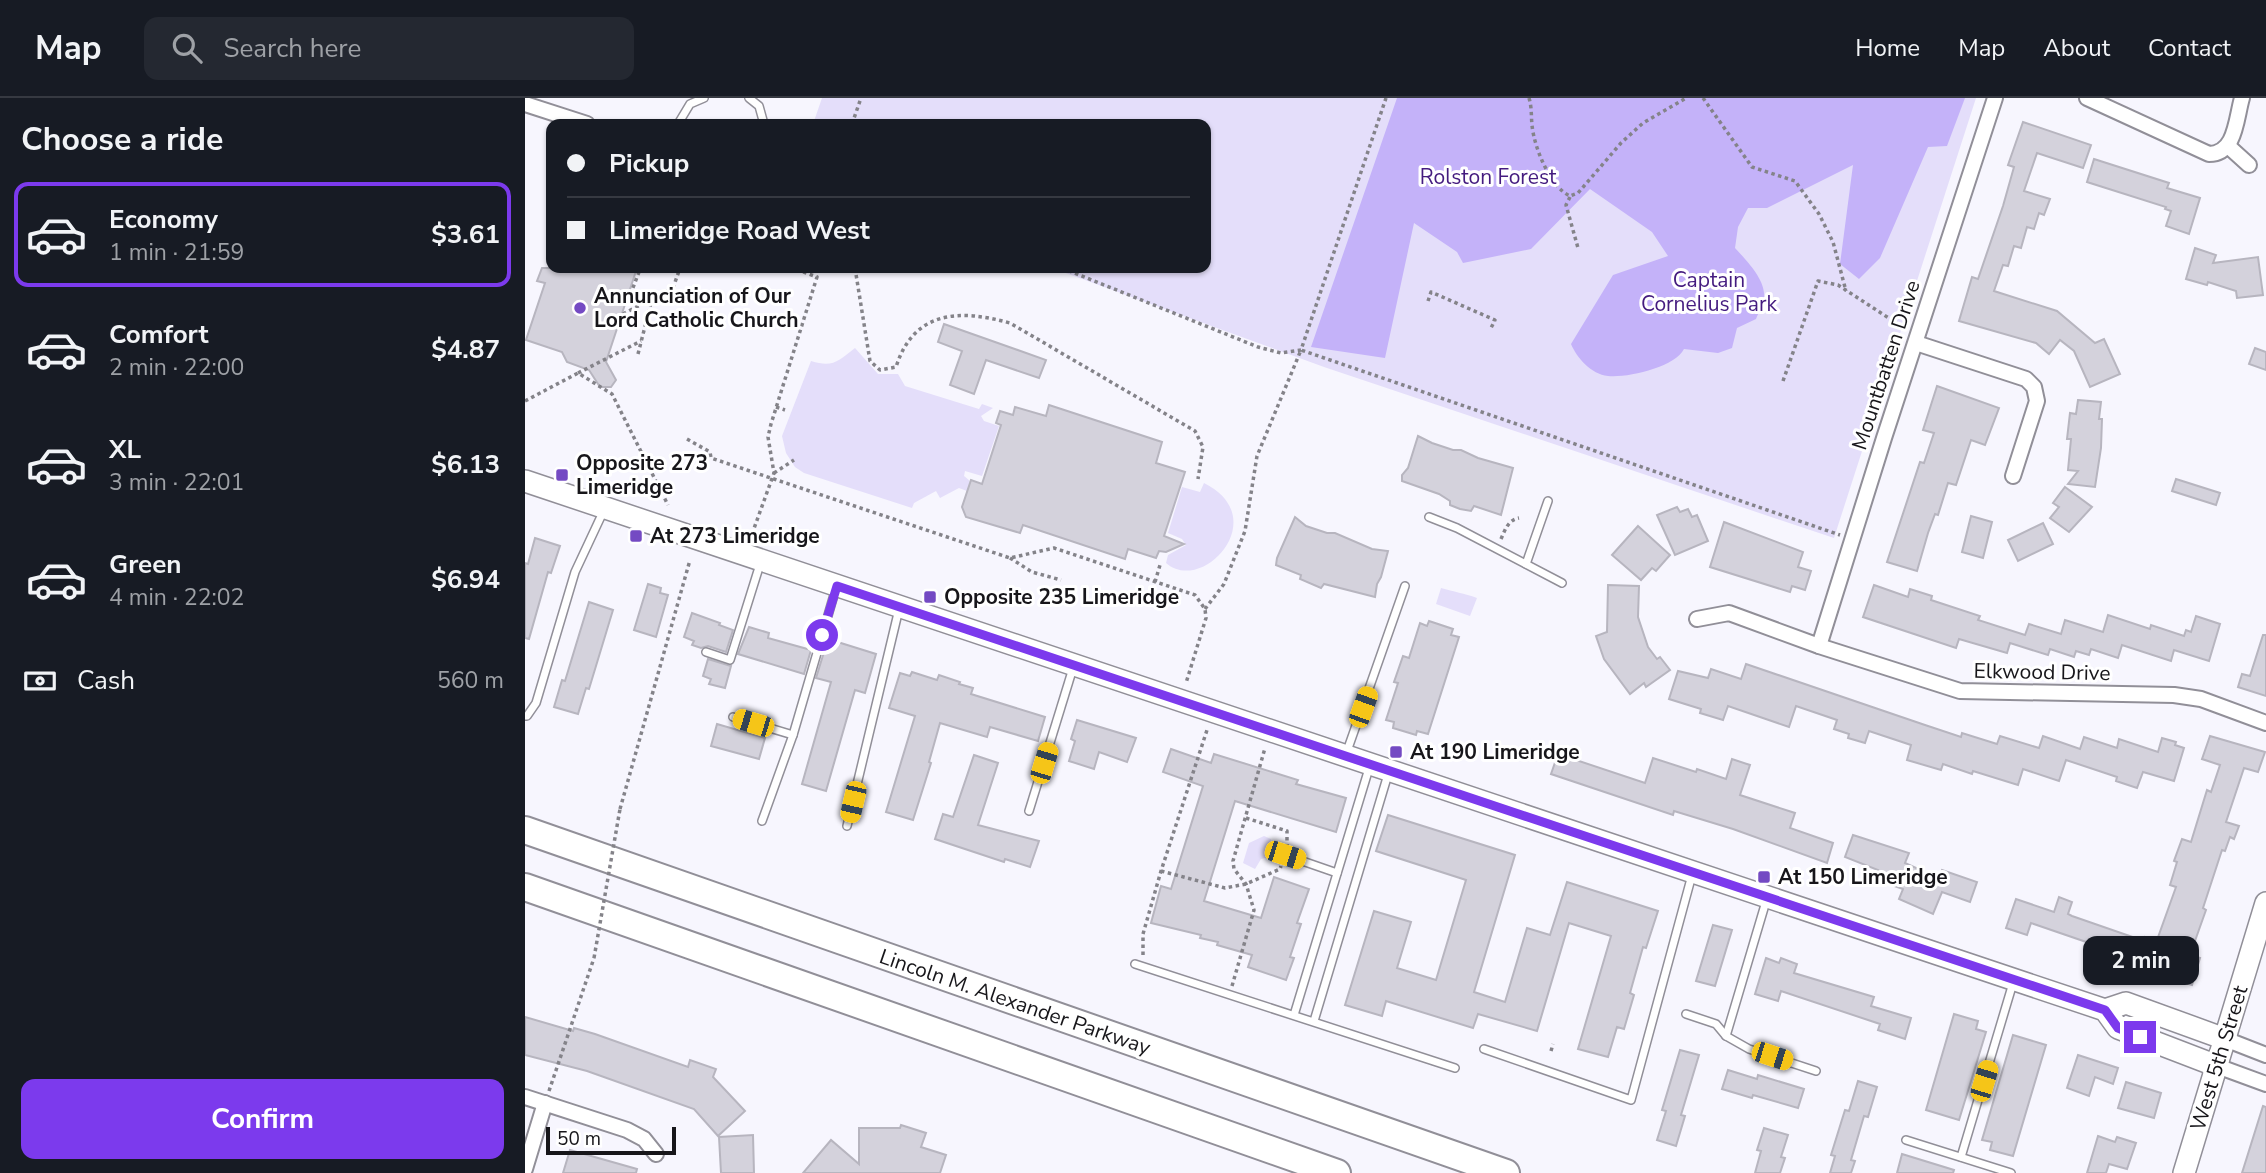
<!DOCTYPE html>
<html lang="en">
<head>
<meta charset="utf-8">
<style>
  body { margin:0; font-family:"Nunito Sans",sans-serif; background:#242831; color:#f1f3f6; height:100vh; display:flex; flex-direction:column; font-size:26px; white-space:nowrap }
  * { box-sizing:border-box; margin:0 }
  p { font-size:23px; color:#9ea1a6 }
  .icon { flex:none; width:38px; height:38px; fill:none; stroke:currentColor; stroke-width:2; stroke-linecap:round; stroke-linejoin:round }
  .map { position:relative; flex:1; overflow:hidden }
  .sheet { display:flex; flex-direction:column; background:#171b24; width:525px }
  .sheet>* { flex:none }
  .guide { position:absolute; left:21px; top:21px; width:665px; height:154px; border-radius:14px; box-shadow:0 2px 5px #0004; display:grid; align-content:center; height:154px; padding:0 21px; background:#171b24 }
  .scale { position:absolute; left:21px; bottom:18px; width:130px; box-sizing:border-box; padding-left:7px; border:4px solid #17161a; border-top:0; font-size:19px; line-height:24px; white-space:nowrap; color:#17161a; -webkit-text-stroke:5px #fff; paint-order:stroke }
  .end { position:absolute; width:32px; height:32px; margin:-16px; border:9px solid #7c3aed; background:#fff; box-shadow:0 0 0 4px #fff }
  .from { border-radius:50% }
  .bubble { position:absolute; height:49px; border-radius:14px; background:#171b24; box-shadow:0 2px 5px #0004; font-size:23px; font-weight:700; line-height:49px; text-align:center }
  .car { position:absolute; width:21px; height:42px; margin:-21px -10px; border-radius:9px; box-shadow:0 0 5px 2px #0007; background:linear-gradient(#f5c518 24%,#345 0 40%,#f5c518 0 76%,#345 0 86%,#f5c518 0) }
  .guide b { display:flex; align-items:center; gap:24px; height:66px; font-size:26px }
  .guide b+b { border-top:2px solid #363941 }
  .guide i { width:18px; height:18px; background:#f1f3f6 }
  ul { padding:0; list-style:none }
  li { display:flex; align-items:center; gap:21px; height:105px; margin:0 14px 10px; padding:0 7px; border:4px solid transparent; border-radius:14px }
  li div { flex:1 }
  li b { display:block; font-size:26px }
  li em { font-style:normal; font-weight:700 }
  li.on { border-color:#7c3aed }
  li>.icon { width:63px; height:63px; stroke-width:1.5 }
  h2 { padding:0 21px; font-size:32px; line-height:84px }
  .pay { display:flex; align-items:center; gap:18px; height:77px; padding:0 21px; font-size:26px }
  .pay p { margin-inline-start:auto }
  .primary-button { display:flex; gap:14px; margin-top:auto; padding:14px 21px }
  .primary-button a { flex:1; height:80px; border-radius:14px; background:#7c3aed; color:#fff; font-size:28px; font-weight:700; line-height:80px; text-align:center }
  header { display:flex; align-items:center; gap:42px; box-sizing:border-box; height:98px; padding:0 35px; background:#171b24; border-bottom:2px solid #363941 }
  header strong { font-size:33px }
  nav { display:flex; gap:38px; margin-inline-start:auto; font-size:24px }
  .search { width:490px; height:63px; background:#242831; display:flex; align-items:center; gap:18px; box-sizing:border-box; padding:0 24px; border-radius:14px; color:#9ea1a6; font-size:26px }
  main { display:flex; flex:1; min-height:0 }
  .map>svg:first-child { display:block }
</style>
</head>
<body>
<header>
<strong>Map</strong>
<div class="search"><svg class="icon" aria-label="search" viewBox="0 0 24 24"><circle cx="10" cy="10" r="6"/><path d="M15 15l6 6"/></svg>Search here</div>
<nav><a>Home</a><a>Map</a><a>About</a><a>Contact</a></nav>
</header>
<main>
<section class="sheet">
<h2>Choose a ride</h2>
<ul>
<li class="on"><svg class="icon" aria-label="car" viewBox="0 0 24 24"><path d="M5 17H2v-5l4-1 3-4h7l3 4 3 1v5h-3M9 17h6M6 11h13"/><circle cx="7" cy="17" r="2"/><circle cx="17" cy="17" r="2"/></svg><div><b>Economy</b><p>1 min · 21:59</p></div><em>$3.61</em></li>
<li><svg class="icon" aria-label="car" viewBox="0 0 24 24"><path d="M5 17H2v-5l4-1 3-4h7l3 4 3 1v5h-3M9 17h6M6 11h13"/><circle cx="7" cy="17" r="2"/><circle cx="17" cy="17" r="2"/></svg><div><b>Comfort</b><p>2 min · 22:00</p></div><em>$4.87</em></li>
<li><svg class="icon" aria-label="car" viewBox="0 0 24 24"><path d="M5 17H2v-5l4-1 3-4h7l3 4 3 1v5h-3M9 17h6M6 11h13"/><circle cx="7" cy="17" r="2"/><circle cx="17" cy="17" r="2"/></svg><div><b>XL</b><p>3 min · 22:01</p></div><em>$6.13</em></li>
<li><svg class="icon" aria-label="car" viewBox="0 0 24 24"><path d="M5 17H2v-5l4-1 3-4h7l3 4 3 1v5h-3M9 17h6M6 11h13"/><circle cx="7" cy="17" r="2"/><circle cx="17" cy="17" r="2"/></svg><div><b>Green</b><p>4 min · 22:02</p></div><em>$6.94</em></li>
</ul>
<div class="pay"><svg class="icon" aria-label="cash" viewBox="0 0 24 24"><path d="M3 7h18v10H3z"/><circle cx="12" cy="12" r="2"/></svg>Cash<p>560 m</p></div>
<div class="primary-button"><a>Confirm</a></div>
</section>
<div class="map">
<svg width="1741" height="1075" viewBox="0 0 1741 1075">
  <rect width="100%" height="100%" fill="#f7f6fe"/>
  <!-- green -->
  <g fill="#e4defa">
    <polygon points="297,0 1451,0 1309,440 799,269 527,170 681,170 681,26 288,26"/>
    <path d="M330,250L353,276H373L380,288L454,311L457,306L468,310L456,318L459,323L474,328L457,378L440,373L439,378L445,383L442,393L434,390L415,400L411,393L389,405L387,410L279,375L270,369L261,355L257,338L286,263C308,270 313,263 330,250Z"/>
    <path d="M679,385C749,420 677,497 641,465L643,457L661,447L657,441L643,435L657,389L675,394Z"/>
    <path d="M916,490C929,494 939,495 952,500L945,518L911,506Z"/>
    <polygon points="739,738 746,741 747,758 736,761 730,771 718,765 724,745"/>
  </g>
  <!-- forest -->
  <path fill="#c4b2f9" d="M872,0H1440L1422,48L1403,49L1355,160L1334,181L1315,166L1328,67L1242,110H1223L1213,129L1210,150C1220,161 1238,179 1239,195C1240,203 1234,214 1231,221L1212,230L1207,250L1193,255L1159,251C1150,269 1103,280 1083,278C1066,276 1052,260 1046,246L1088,177L1143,158L1127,134L1065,91L1006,151L938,165L932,154L889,125L860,260L786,249Z"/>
  <!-- building -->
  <g fill="#d4d2dc" stroke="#b7b5bf" stroke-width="2">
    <polygon points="1498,24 1566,47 1558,70 1512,55 1499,93 1525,101 1519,117 1514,115 1509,131 1502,129 1496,150 1489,148 1483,168 1478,167 1469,193 1532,213 1570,245 1579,241 1595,276 1565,289 1549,253 1535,242 1524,256 1511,245 1434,223 1447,179 1453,181 1478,108 1489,69 1483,67"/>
    <polygon points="1569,61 1644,85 1642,90 1675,100 1664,136 1641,128 1646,113 1640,111 1641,109 1562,84"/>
    <polygon points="1670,150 1691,157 1688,165 1733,159 1738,197 1712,200 1711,193 1683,184 1682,187 1661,181"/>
    <polygon points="17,170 112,170 81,264 91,282 86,289 75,289 64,272 42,264 37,254 1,242 20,185 12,183"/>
    <polygon points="419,226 521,262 514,280 461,262 449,296 425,287 437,253 413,244"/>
    <polygon points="1730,250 1741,254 1741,272 1724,266"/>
    <polygon points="1412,288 1474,310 1460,347 1446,342 1431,387 1423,385 1413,417 1410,416 1403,435 1392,473 1362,464 1395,364 1399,365 1409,335 1398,332"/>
    <polygon points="1553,302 1576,304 1574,321 1577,321 1576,350 1570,389 1543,386 1553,373 1543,372 1546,341 1542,341 1545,315 1551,316"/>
    <polygon points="524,307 637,344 631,365 660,374 639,438 659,446 641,454 634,453 631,460 603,451 600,461 498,427 495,435 441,419 437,409 446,382 457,386 476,327 471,325 475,313 488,317 490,309 521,318"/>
    <polygon points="893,338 907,345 928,352 936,352 953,360 988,370 976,417 949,408 946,413 935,411 925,407 925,403 914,396 877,383 877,377 883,370"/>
    <polygon points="1651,381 1695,395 1691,407 1647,393"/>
    <polygon points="1540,389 1567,409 1544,434 1525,420 1534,409 1528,405"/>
    <polygon points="1152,409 1155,414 1163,411 1167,419 1172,417 1183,443 1150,457 1132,417"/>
    <polygon points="1446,418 1467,424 1458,460 1437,454"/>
    <polygon points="770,419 781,428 802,435 810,435 847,451 863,453 856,479 852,486 850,499 799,486 796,490 775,481 776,477 751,467 752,460"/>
    <polygon points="1199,424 1278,454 1273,469 1286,473 1280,492 1267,488 1265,494 1185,469"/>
    <polygon points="1518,425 1528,446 1493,463 1483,442"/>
    <polygon points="1113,428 1145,457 1131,473 1127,470 1116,482 1087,457"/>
    <polygon points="10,440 35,448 26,475 23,474 4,541 0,540 0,465 3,466"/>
    <polygon points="123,486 136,490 135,495 143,497 131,539 109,532"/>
    <polygon points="1083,487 1114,488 1113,519 1123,549 1132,561 1135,559 1145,572 1121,589 1119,585 1105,596 1079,561 1071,538 1082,534"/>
    <polygon points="1349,487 1383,499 1385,491 1407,498 1406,502 1455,518 1453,522 1500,537 1504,526 1536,536 1540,522 1578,534 1583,517 1625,531 1626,527 1659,538 1661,532 1666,534 1671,518 1695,526 1684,563 1649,552 1646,563 1597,547 1593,560 1566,551 1564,557 1551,553 1549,559 1525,551 1523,557 1485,545 1482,555 1434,541 1431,550 1338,519"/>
    <polygon points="64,504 88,512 64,591 61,590 53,616 29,609 37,582 40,583"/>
    <polygon points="167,515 195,525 194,527 208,532 201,554 183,548 176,550 167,547 169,543 159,539"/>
    <polygon points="904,523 928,531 926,537 934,539 903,636 892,633 891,637 868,630 869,624 861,622 873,585 869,584 878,558 884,560 895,525 902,528"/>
    <polygon points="224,529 244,535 243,540 286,552 279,576 213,556"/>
    <polygon points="1738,537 1741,537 1741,598 1713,589 1717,576 1725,578"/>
    <polygon points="303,541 351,556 340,595 330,592 301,693 277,686 306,584 291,580"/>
    <polygon points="183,561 206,568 200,590 184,586 186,581 178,578"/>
    <polygon points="1221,566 1400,627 1436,639 1437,635 1472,646 1475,638 1514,650 1518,638 1555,651 1559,639 1592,650 1594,641 1633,654 1637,640 1651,644 1650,647 1659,650 1649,683 1618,674 1612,690 1591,683 1592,679 1541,662 1534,683 1498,671 1493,687 1448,673 1447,676 1418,666 1416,672 1382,662 1386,647 1344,633 1340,645 1323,640 1324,636 1309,631 1312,622 1271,608 1264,629 1203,608 1198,622 1175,615 1176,611 1144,601 1153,573 1183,580 1186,571 1216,581"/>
    <polygon points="387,574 412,582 414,577 435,584 434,586 448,590 446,596 520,619 513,643 465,629 462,639 415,625 404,664 406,665 388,722 361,714 390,618 364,610 375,575 385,578"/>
    <polygon points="552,622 611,640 602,664 574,654 569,671 544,663 550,643 546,641"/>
    <polygon points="192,626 240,640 234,661 186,648"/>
    <polygon points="1685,638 1740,654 1733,674 1719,670 1701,724 1714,728 1709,741 1705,739 1700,753 1697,752 1678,810 1681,812 1665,857 1675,860 1667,887 1635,877 1637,870 1506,825 1502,837 1481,830 1491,801 1529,814 1534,799 1547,804 1543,816 1547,818 1619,843 1620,839 1632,842 1651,789 1645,787 1652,764 1649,763 1657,741 1666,744 1682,692 1686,694 1695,667 1677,661"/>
    <polygon points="646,651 686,665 689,656 773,682 771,686 821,700 811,734 710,703 679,803 736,820 749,779 784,791 772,825 776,826 765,859 769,860 761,882 723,869 727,857 692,847 693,844 675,840 676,837 626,825 636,788 646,791 678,688 638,674"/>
    <polygon points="1033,656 1120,685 1128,660 1171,674 1172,671 1201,681 1207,661 1225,667 1215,697 1270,715 1265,730 1308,745 1302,765 1208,731 1149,713 1148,717 1026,676"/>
    <polygon points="449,657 473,665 453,727 514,743 505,769 480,761 479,764 410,741 418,716 428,719"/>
    <polygon points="863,717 990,757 949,894 980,904 1002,830 1025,837 1042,784 1133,813 1121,850 1118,849 1105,895 1109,897 1099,931 1092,929 1083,959 1053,951 1086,838 1044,825 1012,933 953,916 948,930 861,903 857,918 820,907 849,813 886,824 872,870 911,882 941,782 851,753"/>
    <polygon points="1328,737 1384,755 1380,765 1413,780 1417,772 1452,784 1445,804 1417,794 1408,816 1374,801 1378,791 1349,781 1353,772 1320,759"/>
    <polygon points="1188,827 1207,832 1190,888 1171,883"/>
    <polygon points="1241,860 1254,865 1256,860 1272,866 1269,875 1349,899 1346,908 1386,920 1380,941 1353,932 1355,926 1256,893 1253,903 1230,896"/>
    <polygon points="1429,916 1453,923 1451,931 1461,934 1434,1022 1401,1012"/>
    <polygon points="0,919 48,933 49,930 70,936 163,969 165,962 191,971 188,979 220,1013 193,1038 169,1011 62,973 0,957"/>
    <polygon points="1488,937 1521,947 1488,1058 1465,1052 1467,1044 1457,1042"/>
    <polygon points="1155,952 1174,957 1156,1017 1160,1018 1151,1048 1132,1042 1141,1013 1137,1012"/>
    <polygon points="1553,957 1593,970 1588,986 1570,979 1564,998 1542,990"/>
    <polygon points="1203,972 1232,981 1233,977 1279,991 1273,1010 1228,997 1227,1000 1197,991"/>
    <polygon points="1333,983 1352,989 1343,1019 1339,1018 1326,1062 1330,1063 1326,1075 1305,1075 1310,1058 1306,1057 1320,1012 1324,1013"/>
    <polygon points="1601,984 1636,995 1629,1020 1593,1010"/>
    <polygon points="1738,1008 1741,1009 1741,1075 1717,1075"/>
    <polygon points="376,1027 401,1035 396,1049 421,1057 415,1075 278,1075 306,1042 334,1066 334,1030 375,1030"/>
    <polygon points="1239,1030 1263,1037 1256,1059 1260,1060 1255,1075 1230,1075 1236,1053 1232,1052"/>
    <polygon points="228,1037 229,1075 196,1075 194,1039"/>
    <polygon points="1573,1038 1590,1044 1592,1039 1611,1045 1602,1071 1584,1066 1581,1075 1562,1075"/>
    <polygon points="45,1052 112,1071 111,1075 38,1075"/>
    <polygon points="1377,1056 1429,1072 1428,1075 1372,1075"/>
  </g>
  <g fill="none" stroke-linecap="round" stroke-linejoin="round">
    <!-- lane casing -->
    <g stroke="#918f98" stroke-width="10">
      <g id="lane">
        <polyline points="224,0 234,8 239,26"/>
        <polyline points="153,26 165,6 179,0"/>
        <polyline points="904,419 932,430 1037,485"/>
        <polyline points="1001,466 1023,403"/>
        <polyline points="181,554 205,562 236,463"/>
        <polyline points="0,618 2,618 11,605 50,474 79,412"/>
        <polyline points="208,619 268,637"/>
        <polyline points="821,656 880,488"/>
        <polyline points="504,713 548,570"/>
        <polyline points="237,723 268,637 311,490"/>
        <polyline points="322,728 374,511"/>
        <polyline points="760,757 812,775"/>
        <polyline points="1242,800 1201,938 1224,951 1291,973"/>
        <polyline points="610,866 930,970"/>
        <polyline points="1161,916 1191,926 1201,938"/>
        <polyline points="769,917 845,667"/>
        <polyline points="789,923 864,673"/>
        <polyline points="959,951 1106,1002 1167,777"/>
        <polyline points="1381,1042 1486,1075"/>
        <polyline points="1436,1059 1488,885"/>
      </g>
    </g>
    <!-- street casing -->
    <g stroke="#918f98" stroke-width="18">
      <g id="street">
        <path d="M1562,0L1684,56C1711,56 1711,20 1717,0"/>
        <polyline points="0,6 62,26"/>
        <polyline points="1703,48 1724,67"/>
        <polyline points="1391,245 1501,281 1509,289 1512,303 1488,378"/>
        <polyline points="1172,521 1204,515 1294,548 1435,593 1649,597 1676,601 1741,625"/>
        <polyline points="1294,548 1359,340 1470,0"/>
        <polyline points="1700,941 1741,957"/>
        <polyline points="1692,968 1741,986"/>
        <polyline points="0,999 102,1032 119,1041 131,1056"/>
        <polyline points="0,1071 20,1005"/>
      </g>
    </g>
    <!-- secondary casing -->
    <g stroke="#918f98" stroke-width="24">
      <g id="secondary">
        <polyline points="0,383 1580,912 1593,930 1692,968"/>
        <polyline points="1580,912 1601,905 1700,941"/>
        <polyline points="1659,1075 1741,805"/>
      </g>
    </g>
    <!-- highway casing -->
    <g stroke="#918f98" stroke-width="30">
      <g id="highway">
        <polyline points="0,732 981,1075"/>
        <polyline points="0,789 812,1075"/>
      </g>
    </g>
    <!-- path -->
    <g stroke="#848389" stroke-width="3.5" stroke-dasharray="3.5 3.5" stroke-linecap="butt">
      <path d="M1004,0C1007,10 1006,18 1007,27C1009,49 1025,89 1045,98L1053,95L1096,45L1118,25L1161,0"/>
      <polyline points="1178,0 1227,69 1270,83 1294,116 1308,144 1321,193"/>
      <polyline points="327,26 336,0"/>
      <polyline points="1045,99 1041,107 1053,150"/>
      <path d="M330,170L345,263L355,272L371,269C389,212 435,211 485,225L670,333L678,349L673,381"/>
      <polyline points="537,170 733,249 756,255 776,252 861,0"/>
      <polyline points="903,203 906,194 970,222 966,230"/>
      <polyline points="98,216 148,190 155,170"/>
      <polyline points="113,256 127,201 106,195 114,174"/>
      <polyline points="53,275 116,243"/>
      <polyline points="1258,283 1293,183 1313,187 1379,230"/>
      <polyline points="0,303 53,275 87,296 143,407"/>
      <polyline points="251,309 260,312"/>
      <polyline points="162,341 185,354 186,360 485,460 529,450 670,497 680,511 681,520 661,585"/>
      <polyline points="249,375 269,362"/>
      <polyline points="227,436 249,375 243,339 246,326 292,179 268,170"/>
      <path d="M976,441C980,432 983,422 994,420"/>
      <polyline points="485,460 507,474 536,482"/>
      <polyline points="630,484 635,467"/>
      <polyline points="680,511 699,486 720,433 732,358 776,252 1315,437"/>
      <polyline points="95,711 165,462"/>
      <polyline points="721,720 762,733 762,747"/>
      <polyline points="636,773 700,790 721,786 755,771 756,768"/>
      <polyline points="618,857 618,836 636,773 683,629"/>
      <polyline points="707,888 729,812 721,786 709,771 708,763 740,650"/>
      <polyline points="1026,953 1028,946"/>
      <polyline points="24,993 69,860"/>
    </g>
    <!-- lane -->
    <use href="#lane" stroke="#fff" stroke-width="7"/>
    <!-- street -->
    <use href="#street" stroke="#fff" stroke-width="14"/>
    <!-- secondary -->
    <use href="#secondary" stroke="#fff" stroke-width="21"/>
    <!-- highway -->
    <use href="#highway" stroke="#fff" stroke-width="26"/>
    <!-- path-bridge -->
    <polyline stroke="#848389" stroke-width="3.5" stroke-dasharray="3.5 3.5" stroke-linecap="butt" points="69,860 95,711"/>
  </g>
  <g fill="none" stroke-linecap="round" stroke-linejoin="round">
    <!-- route -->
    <polyline stroke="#7c3aed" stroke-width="9" points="297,537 312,488 1580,912 1593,930 1615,939"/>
  </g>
  <!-- markers -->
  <g fill="#744ac3" stroke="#fff" stroke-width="2.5">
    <circle cx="55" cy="210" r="7"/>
    <rect x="30" y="370" width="14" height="14" rx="3.5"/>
    <rect x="104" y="431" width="14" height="14" rx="3.5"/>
    <rect x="398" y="492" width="14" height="14" rx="3.5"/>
    <rect x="864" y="647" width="14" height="14" rx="3.5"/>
    <rect x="1232" y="772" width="14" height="14" rx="3.5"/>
  </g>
  <g text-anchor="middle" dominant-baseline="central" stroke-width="6" stroke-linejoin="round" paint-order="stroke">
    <!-- park labels -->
    <g font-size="21" fill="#441b7f" stroke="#fff">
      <text x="963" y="79">Rolston Forest</text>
      <text x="1184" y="182">Captain<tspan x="1184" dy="24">Cornelius Park</tspan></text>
    </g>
    <!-- poi labels -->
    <g font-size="21" font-weight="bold" fill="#17161a" stroke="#fff" text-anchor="start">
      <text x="69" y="198">Annunciation of Our<tspan x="69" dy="24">Lord Catholic Church</tspan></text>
      <text x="51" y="365">Opposite 273<tspan x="51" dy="24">Limeridge</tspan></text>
      <text x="125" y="438">At 273 Limeridge</text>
      <text x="419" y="499">Opposite 235 Limeridge</text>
      <text x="885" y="654">At 190 Limeridge</text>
      <text x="1253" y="779">At 150 Limeridge</text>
    </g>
    <!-- street labels -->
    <g font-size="21" fill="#17161a" stroke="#fff">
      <text transform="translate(1361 267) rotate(-72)">Mountbatten Drive</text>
      <text transform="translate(1517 574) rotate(1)">Elkwood Drive</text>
      <text transform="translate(490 904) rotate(19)">Lincoln M. Alexander Parkway</text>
      <text transform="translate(1694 960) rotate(-73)">West 5th Street</text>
    </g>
  </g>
</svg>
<div class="scale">50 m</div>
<i class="end from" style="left:297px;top:537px"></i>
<i class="end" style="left:1615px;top:939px"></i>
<div class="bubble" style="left:1558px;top:838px;width:116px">2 min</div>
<i class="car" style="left:838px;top:609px;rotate:20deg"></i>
<i class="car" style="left:228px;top:625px;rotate:287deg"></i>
<i class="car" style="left:519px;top:665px;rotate:17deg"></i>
<i class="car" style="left:328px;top:704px;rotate:193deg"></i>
<i class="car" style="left:760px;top:757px;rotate:108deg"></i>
<i class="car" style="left:1247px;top:958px;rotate:108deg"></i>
<i class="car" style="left:1459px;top:983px;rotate:17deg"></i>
<div class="guide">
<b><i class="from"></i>Pickup</b>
<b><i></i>Limeridge Road West</b>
</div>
</div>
</main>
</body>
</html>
